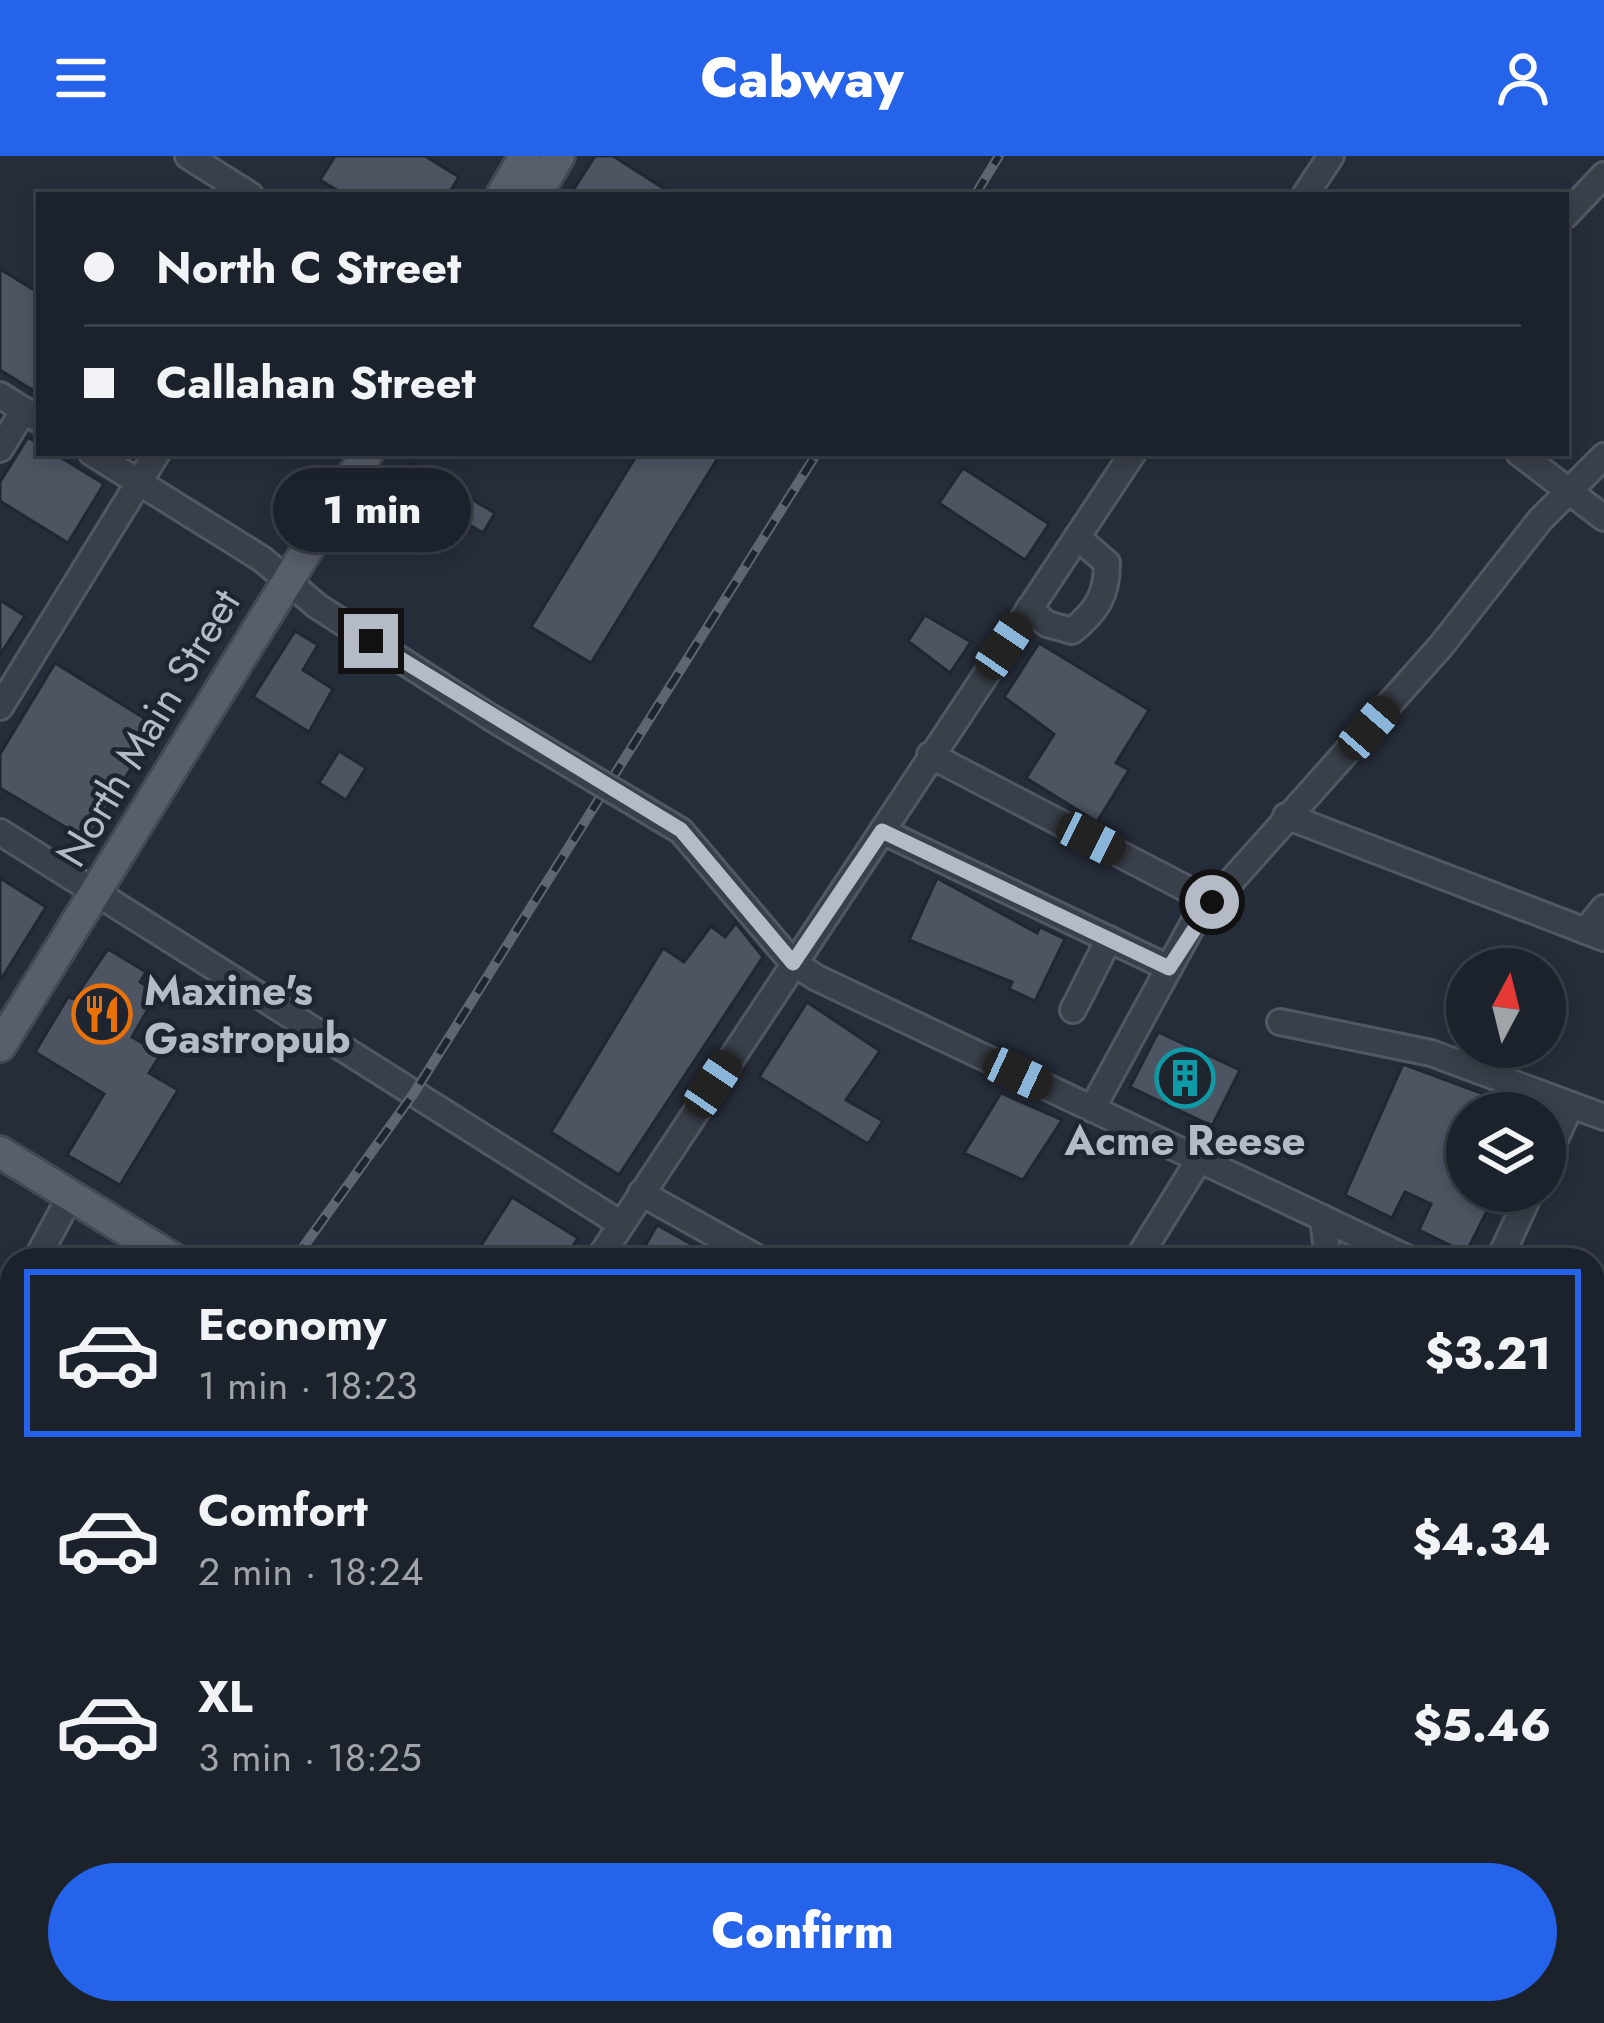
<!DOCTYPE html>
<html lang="en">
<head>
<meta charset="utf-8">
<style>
  body { margin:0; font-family:Jost,sans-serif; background:#252a34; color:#f1f3f6; height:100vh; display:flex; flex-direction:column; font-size:45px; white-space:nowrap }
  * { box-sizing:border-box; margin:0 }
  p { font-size:39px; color:#a0a4a9 }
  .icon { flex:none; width:66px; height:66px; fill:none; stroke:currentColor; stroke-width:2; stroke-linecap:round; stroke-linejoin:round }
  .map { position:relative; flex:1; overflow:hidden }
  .panel { position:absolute; left:0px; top:1092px; width:1605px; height:777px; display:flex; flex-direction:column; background:#1c222c; border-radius:36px 36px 0 0; box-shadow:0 6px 18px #0003,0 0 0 3px #3a3f48 }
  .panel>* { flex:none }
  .banner { position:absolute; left:36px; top:36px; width:1533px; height:264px; border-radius:0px; box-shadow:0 6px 18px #0003,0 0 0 3px #3a3f48; display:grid; align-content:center; height:264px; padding:0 48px; background:#1c222c }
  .needle { width:78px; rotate:7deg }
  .controls { position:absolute; left:1446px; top:792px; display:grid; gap:24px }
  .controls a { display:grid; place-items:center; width:120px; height:120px; border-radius:50%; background:#1c222c; box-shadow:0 6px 18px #0003,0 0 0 3px #3a3f48; font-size:60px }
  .end { position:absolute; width:54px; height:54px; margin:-27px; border:15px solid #b5bbc6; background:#111; box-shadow:0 0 0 6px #111 }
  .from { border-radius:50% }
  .bubble { position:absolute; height:84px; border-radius:42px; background:#1c222c; box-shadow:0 6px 18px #0003,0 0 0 3px #3a3f48; font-size:39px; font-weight:800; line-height:84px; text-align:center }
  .car { position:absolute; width:36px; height:72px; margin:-36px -18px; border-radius:15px; box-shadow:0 0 9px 3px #0007; background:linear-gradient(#222 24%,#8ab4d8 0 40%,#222 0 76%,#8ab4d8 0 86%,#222 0) }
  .banner b { display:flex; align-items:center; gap:42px; height:114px; font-size:45px }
  .banner b+b { border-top:3px solid #3a3f48 }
  .banner i { width:30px; height:30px; background:#f1f3f6 }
  ul { padding:21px 0 0; list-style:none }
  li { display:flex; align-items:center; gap:36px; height:168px; margin:0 24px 18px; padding:0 24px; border:6px solid transparent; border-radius:0px }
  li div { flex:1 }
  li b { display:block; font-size:45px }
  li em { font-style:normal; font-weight:800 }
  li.on { border-color:#2563eb }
  li>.icon { width:108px; height:108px; stroke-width:1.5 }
  .cta { display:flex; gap:24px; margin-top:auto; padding:24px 48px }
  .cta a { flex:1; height:138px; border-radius:72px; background:#2563eb; color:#fff; font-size:48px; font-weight:800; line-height:138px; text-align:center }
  header { display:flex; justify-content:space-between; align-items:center; height:156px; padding:0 48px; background:#2563eb; color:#fff; font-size:54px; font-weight:800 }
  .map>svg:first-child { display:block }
</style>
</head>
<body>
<header><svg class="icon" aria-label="menu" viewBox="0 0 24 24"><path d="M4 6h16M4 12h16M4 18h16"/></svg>Cabway<svg class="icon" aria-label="person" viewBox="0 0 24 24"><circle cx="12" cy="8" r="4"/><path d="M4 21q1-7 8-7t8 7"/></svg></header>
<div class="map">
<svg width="1604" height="1867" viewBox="0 0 1604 1867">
  <rect width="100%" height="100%" fill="#262d3a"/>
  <!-- building -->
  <g fill="#4d5563" stroke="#212731" stroke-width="3">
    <polygon points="335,0 425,0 459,21 448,39 345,39 320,24"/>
    <polygon points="595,0 613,0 674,39 570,39"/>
    <polygon points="0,113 39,137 39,238 0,214"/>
    <polygon points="28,281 39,288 39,297 54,297 104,328 68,387 0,345 0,326"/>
    <polygon points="638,297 721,297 591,507 531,471"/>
    <polygon points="411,307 495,357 483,377 399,327"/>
    <polygon points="963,312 1049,368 1025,404 939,347"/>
    <polygon points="0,444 25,460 0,499"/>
    <polygon points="925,459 971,486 950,517 908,485"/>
    <polygon points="295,475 318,489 303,514 333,533 309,576 253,541"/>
    <polygon points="1039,487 1149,554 1116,607 1129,614 1097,666 1026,622 1054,578 1004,541"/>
    <polygon points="55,507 157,570 87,684 0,632 0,598"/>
    <polygon points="339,595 366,612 346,644 319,627"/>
    <polygon points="0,722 46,751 0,825"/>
    <polygon points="937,722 1037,777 1040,771 1065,783 1035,845 1009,833 1012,826 909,784"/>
    <polygon points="736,767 763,801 619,1019 551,976 663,792 684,806 711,770 725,781"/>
    <polygon points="108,793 146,816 140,826 158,836 132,881 161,898 149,917 178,934 120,1029 67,999 104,938 35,896 68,841 74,843"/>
    <polygon points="807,846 880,895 846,944 883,965 868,988 759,921"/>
    <polygon points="1158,876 1240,914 1212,970 1130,931"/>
    <polygon points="1403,908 1534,957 1467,957 1467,1035 1497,1035 1466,1097 1419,1074 1431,1048 1405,1036 1392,1062 1345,1039"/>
    <polygon points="1001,937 1062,964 1023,1024 964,997"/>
    <polygon points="512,1041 578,1082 564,1104 483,1104 475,1099"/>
    <polygon points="657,1069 720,1104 637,1104"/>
  </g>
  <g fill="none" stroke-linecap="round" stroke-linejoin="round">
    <!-- minor casing -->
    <g stroke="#525862" stroke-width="30">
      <g id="minor">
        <polyline points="188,0 250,39"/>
        <polyline points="1305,39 1331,0"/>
        <polyline points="1566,59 1604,19"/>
        <polyline points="0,239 39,264"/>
        <polyline points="0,293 24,254"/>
        <polyline points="92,297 262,403 317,450 490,561"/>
        <polyline points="1519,297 1604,362"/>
        <path d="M1029,453L1047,468L1072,475C1097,455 1107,439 1107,407L1077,381"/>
        <polyline points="0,551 157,297"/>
        <polyline points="930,599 1212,746"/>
        <polyline points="1286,660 1604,782"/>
        <polyline points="681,675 793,807 817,822 1411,1104"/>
        <polyline points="882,675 1169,812"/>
        <polyline points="0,676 621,1068"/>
        <polyline points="1585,775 1604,752"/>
        <polyline points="1073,854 1109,783"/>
        <polyline points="1280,866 1431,897 1604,961"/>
        <polyline points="1092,953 1193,768 1441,490 1540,364 1604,300"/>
        <polyline points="1545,1005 1571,949"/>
        <polyline points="641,1037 761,1104"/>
        <polyline points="1323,1062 1328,1104"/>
        <polyline points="36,1104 71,1039"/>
        <polyline points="598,1104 1133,297"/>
        <polyline points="1137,1104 1199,1004"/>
        <polyline points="1499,1104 1531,1035"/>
        <polyline points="0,1181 12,1158"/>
        <polyline points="1593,1190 1604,1196"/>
        <polyline points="0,1253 12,1281"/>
        <polyline points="0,1419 12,1404"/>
        <polyline points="1593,1452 1604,1431"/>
        <polyline points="1593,1569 1603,1546"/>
        <polyline points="1593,1715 1604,1722"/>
        <polyline points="0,1749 12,1758"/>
        <polyline points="0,1780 12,1790"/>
        <polyline points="140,1857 153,1867"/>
        <polyline points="853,1857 869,1867"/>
        <polyline points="505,1867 510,1857"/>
        <polyline points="1259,1867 1265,1857"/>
        <polyline points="1492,1867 1498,1857"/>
      </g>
    </g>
    <!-- major casing -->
    <g stroke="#434953" stroke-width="36">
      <g id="major">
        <polyline points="502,39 525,0"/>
        <polyline points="536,39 559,0"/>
        <polyline points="0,890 367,297"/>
        <polyline points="0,996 175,1104"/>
        <polyline points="1400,1857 1416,1867"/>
      </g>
    </g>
    <!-- minor -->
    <use href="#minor" stroke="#3a404a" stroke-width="24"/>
    <!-- major -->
    <use href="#major" stroke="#585e6a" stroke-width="30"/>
    <!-- rail casing -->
    <g stroke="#5e6573" stroke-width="10">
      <g id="rail">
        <polyline points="975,39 999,0"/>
        <polyline points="294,1104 414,937 817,297"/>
        <polyline points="0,1543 12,1524"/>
        <polyline points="0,1602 12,1575"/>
        <polyline points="0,1690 12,1671"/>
      </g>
    </g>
    <!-- rail -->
    <use href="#rail" stroke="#1f252f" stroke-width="6" stroke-dasharray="18" stroke-linecap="butt"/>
    <!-- minor-bridge casing -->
    <g stroke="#525862" stroke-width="30" stroke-linecap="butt">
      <g id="minor-bridge">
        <polyline points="490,561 681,675"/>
        <polyline points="96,1857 108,1867"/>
      </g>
    </g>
    <!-- minor-bridge -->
    <use href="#minor-bridge" stroke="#3a404a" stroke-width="24"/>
  </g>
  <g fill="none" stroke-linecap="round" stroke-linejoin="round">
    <!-- route -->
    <polyline stroke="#b5bbc6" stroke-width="15" points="371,485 681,674 793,807 882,675 1169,812 1212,746"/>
  </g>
  <!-- icons -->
  <defs>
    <g id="restaurant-ring" transform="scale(3)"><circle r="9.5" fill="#1f252f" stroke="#e8710a" stroke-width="1.5"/><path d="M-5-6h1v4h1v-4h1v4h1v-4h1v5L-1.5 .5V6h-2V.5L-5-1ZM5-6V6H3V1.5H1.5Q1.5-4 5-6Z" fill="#e8710a"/></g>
    <g id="building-ring" transform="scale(3)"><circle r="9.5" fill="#1f252f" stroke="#0f9aa8" stroke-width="1.5"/><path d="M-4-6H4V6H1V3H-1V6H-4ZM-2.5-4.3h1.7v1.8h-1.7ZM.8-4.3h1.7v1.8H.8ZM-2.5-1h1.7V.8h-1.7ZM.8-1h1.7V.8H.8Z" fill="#0f9aa8"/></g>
  </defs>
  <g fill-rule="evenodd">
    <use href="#restaurant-ring" x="102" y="858"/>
    <use href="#building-ring" x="1185" y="922"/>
  </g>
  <g text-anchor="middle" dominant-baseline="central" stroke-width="9" stroke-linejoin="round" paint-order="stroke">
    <!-- street labels -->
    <g font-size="42" fill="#b5bbc6" stroke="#1f252f">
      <text transform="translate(148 572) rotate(-59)">North Main Street</text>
    </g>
    <!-- poi labels -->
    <g font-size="42" font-weight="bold" fill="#b5bbc6" stroke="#1f252f" text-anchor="start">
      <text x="144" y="834">Maxine's<tspan x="144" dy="48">Gastropub</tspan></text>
      <text x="1185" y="984" text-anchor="middle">Acme Reese</text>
    </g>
  </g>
</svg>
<div class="controls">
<a><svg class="needle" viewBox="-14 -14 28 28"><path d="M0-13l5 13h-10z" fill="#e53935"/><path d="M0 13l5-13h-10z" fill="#a0a4a9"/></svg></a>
<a><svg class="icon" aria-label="layers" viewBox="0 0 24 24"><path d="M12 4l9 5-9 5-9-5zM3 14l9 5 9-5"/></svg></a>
</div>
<i class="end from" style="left:1212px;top:746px"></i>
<i class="end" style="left:371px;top:485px"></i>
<div class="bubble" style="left:273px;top:312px;width:198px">1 min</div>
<i class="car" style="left:1004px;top:490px;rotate:34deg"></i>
<i class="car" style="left:1369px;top:572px;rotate:41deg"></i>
<i class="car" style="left:1091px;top:683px;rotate:117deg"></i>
<i class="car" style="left:1018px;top:918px;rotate:115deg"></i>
<i class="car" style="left:713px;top:928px;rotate:34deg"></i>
<div class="banner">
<b><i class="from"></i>North C Street</b>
<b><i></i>Callahan Street</b>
</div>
<section class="panel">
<ul>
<li class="on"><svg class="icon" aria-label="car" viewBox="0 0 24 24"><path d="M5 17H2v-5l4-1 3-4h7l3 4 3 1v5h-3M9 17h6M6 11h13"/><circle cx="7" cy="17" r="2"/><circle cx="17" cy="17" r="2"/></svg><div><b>Economy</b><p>1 min · 18:23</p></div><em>$3.21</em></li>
<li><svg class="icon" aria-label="car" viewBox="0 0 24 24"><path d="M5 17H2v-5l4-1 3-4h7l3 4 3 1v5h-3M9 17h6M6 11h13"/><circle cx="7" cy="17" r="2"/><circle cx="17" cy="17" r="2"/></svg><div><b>Comfort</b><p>2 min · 18:24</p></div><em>$4.34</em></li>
<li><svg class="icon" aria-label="car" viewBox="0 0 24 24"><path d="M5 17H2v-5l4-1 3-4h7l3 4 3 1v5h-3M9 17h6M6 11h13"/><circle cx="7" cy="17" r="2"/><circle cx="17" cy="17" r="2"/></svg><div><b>XL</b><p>3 min · 18:25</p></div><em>$5.46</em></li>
</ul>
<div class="cta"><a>Confirm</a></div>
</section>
</div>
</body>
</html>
